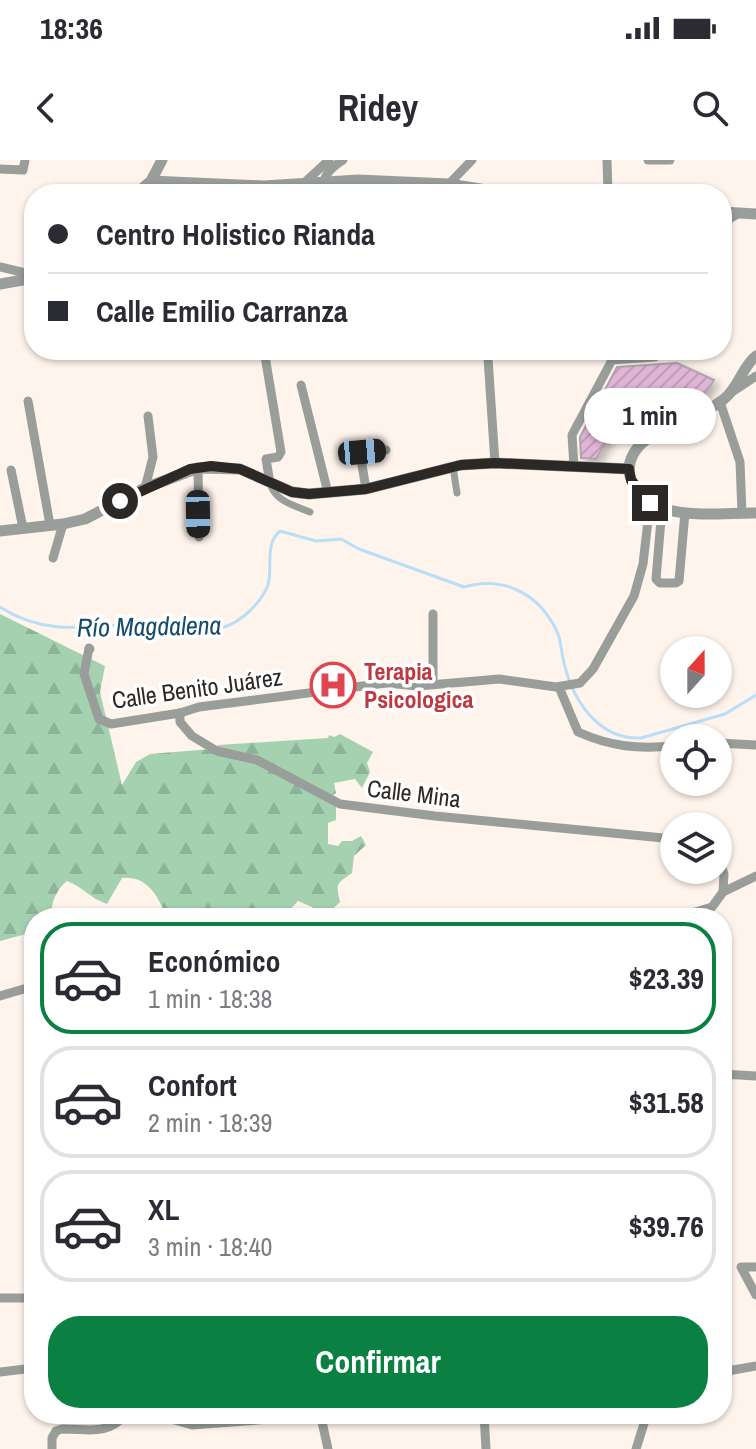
<!DOCTYPE html>
<html lang="es">
<head>
<meta charset="utf-8">
<style>
  body { margin:0; font-family:"Archivo Narrow",sans-serif; background:#f2f2f3; color:#2b2b33; height:100vh; display:flex; flex-direction:column; font-size:30px; white-space:nowrap }
  * { box-sizing:border-box; margin:0 }
  p { font-size:26px; color:#7c7c81 }
  .icon { flex:none; width:44px; height:44px; fill:none; stroke:currentColor; stroke-width:2; stroke-linecap:round; stroke-linejoin:round }
  .map { position:relative; flex:1; overflow:hidden }
  .drawer { position:absolute; left:24px; top:748px; width:708px; height:516px; display:flex; flex-direction:column; background:#fff; border-radius:32px; box-shadow:0 2px 6px #0004 }
  .drawer>* { flex:none }
  .banner { position:absolute; left:24px; top:24px; width:708px; height:176px; border-radius:32px; box-shadow:0 2px 6px #0004; display:grid; align-content:center; height:176px; padding:0 24px; background:#fff }
  .needle { width:52px; rotate:21deg }
  .buttons { position:absolute; left:660px; top:476px; display:grid; gap:16px }
  .buttons a { display:grid; place-items:center; width:72px; height:72px; border-radius:50%; background:#fff; box-shadow:0 2px 6px #0004; font-size:40px }
  .end { position:absolute; width:36px; height:36px; margin:-18px; border:10px solid #2c2825; background:#fff; box-shadow:0 0 0 4px #fff }
  .from { border-radius:50% }
  .bubble { position:absolute; height:56px; border-radius:28px; background:#fff; box-shadow:0 2px 6px #0004; font-size:26px; font-weight:700; line-height:56px; text-align:center }
  .car { position:absolute; width:24px; height:48px; margin:-24px -12px; border-radius:10px; box-shadow:0 0 6px 2px #0007; background:linear-gradient(#222 24%,#8ab4d8 0 40%,#222 0 76%,#8ab4d8 0 86%,#222 0) }
  .banner b { display:flex; align-items:center; gap:28px; height:76px; font-size:30px }
  .banner b+b { border-top:2px solid #e1e1e2 }
  .banner i { width:20px; height:20px; background:#2b2b33 }
  ul { padding:14px 0 0; list-style:none }
  li { display:flex; align-items:center; gap:24px; height:112px; margin:0 16px 12px; padding:0 8px; border:4px solid #e1e1e2; border-radius:32px }
  li div { flex:1 }
  li b { display:block; font-size:30px }
  li em { font-style:normal; font-weight:700 }
  li.active { border-color:#0b8043 }
  li>.icon { width:72px; height:72px; stroke-width:1.5 }
  .primary-button { display:flex; gap:16px; margin-top:auto; padding:16px 24px }
  .primary-button a { flex:1; height:92px; border-radius:32px; background:#0b8043; color:#fff; font-size:32px; font-weight:700; line-height:92px; text-align:center }
  .status { display:flex; justify-content:space-between; align-items:center; height:56px; padding:0 40px; background:#fff; direction:ltr }
  .status svg { height:22px; fill:currentColor }
  header { display:flex; justify-content:space-between; align-items:center; height:104px; padding:0 24px; background:#fff; font-size:36px; font-weight:700 }
  .map>svg:first-child { display:block }
</style>
</head>
<body>
<div class="status"><b>18:36</b><svg viewBox="0 0 49 12"><path d="M0 12V9h3v3zM5 12V6h3v6zM10 12V3h3v9zM15 12V0h3v12zM26 1h20v11H26zM47 4h2v5h-2z"/></svg></div>
<header><svg class="icon" aria-label="back" viewBox="0 0 24 24"><path d="M15 5l-7 7 7 7"/></svg>Ridey<svg class="icon" aria-label="search" viewBox="0 0 24 24"><circle cx="10" cy="10" r="6"/><path d="M15 15l6 6"/></svg></header>
<div class="map">
<svg width="756" height="1289" viewBox="0 0 756 1289">
  <defs>
    <pattern id="forest-firs" width="22" height="20" patternUnits="userSpaceOnUse" patternTransform="scale(2)"><rect width="22" height="20" fill="#a4d2b1"/><path d="M5 1l3.5 6h-7zM16 11l3.5 6h-7z" fill="#8db498"/></pattern>
    <pattern id="building-hatch" width="6" height="6" patternUnits="userSpaceOnUse" patternTransform="scale(2)"><rect width="6" height="6" fill="#e0b5d7"/><path d="M-1 1l2-2M0 6l6-6M5 7l2-2" fill="none" stroke="#c09cb8"/></pattern>
    <filter id="shadow"><feDropShadow dx="5" dy="5" stdDeviation="4" flood-color="#0004"/></filter>
  </defs>
  <rect width="100%" height="100%" fill="#fff4ec"/>
  <!-- forest -->
  <path fill="url(#forest-firs)" d="M0,454L105,506L100,532L122,625L136,602L150,594L211,589L219,585L328,578L329,575L334,577L340,574L373,592L367,603L370,612L362,628L355,619L334,623L336,633L327,640L336,647V660L328,663V684L338,686L342,681H352L361,676L366,685L354,696L352,713C336,724 336,723 340,742L324,757L312,747L298,741L282,758H182L165,753C156,733 146,716 122,718L107,744C91,739 83,727 67,721C56,730 50,744 52,758H34V772L0,781Z"/>
  <g fill="none" stroke-linecap="round" stroke-linejoin="round">
    <!-- stream -->
    <path stroke="#b9def8" stroke-width="3" d="M0,447C48,478 92,465 144,464C171,464 197,467 224,467C241,462 261,443 268,425C273,408 264,384 280,371L316,381L341,379L359,389L464,427C505,415 541,435 558,474C561,481 561,490 563,498C571,538 597,580 641,578L725,554L756,535"/>
  </g>
  <!-- building -->
  <polygon fill="url(#building-hatch)" stroke="#aea4ac" stroke-width="2" filter="url(#shadow)" points="677,203 714,220 704,235 686,228 681,237 632,237 596,299 581,298 580,277 617,207"/>
  <g fill="none" stroke-linecap="round" stroke-linejoin="round">
    <!-- pedestrian -->
    <g stroke="#999e9b" stroke-width="7">
      <polyline points="453,307 457,333"/>
      <path d="M270,323C275,341 293,345 310,352"/>
    </g>
    <!-- minor -->
    <g stroke="#999e9b" stroke-width="9">
      <polyline points="607,0 608,34"/>
      <polyline points="648,0 670,0"/>
      <polyline points="0,9 23,10 25,0"/>
      <polyline points="303,24 329,0"/>
      <path d="M324,34C321,17 329,9 343,0"/>
      <polyline points="454,34 449,24 472,0"/>
      <polyline points="722,63 739,53"/>
      <polyline points="0,107 34,115"/>
      <polyline points="264,190 281,292 278,297 266,299 270,323"/>
      <polyline points="488,198 495,303"/>
      <polyline points="301,225 328,333"/>
      <polyline points="732,232 756,216"/>
      <polyline points="28,241 50,365"/>
      <polyline points="720,242 740,302 742,353"/>
      <polyline points="574,307 572,275 612,200 655,197"/>
      <polyline points="198,308 199,377"/>
      <polyline points="11,310 23,368"/>
      <polyline points="145,328 153,297 148,256"/>
      <polyline points="366,329 360,293 386,290"/>
      <polyline points="662,348 656,419 660,423 676,423 679,421 685,352"/>
      <polyline points="53,398 63,364"/>
      <polyline points="90,489 89,488 84,514 99,559 111,564 180,553 199,547 386,523 418,526 499,519 556,527 580,523 593,509 634,436 643,404 650,343"/>
      <polyline points="433,524 433,454"/>
      <path d="M559,527L578,572C612,587 637,589 674,586"/>
      <polyline points="180,553 180,562 192,576 217,591 257,600 340,644 435,656 674,679"/>
      <polyline points="718,583 756,585"/>
      <polyline points="718,697 724,714 723,732"/>
      <polyline points="44,757 45,758"/>
      <polyline points="469,758 477,755 624,758"/>
      <polyline points="675,758 712,747 723,732 756,716"/>
      <polyline points="0,836 34,826"/>
      <polyline points="722,914 756,916"/>
      <polyline points="756,1107 741,1107 756,1135"/>
      <polyline points="0,1138 34,1138"/>
      <polyline points="0,1212 34,1208"/>
      <polyline points="722,1212 756,1206"/>
      <polyline points="154,1254 192,1265 338,1254"/>
      <polyline points="484,1254 486,1289"/>
      <polyline points="321,1257 328,1289"/>
      <path d="M52,1289V1278L56,1271L62,1269C91,1269 105,1276 127,1254"/>
      <polyline points="636,1289 647,1254"/>
    </g>
    <!-- tertiary -->
    <g stroke="#999e9b" stroke-width="11">
      <polyline points="151,21 264,26 358,20 449,24 511,34"/>
      <polyline points="136,34 151,21 162,0"/>
      <polyline points="722,52 756,54"/>
      <polyline points="0,124 34,118"/>
      <path d="M756,196C742,207 739,227 724,239C700,258 670,261 647,279C636,287 626,301 630,316C645,366 717,352 756,353"/>
      <polyline points="0,371 63,364 85,359 145,328 198,308 240,309 292,332 309,334 366,329 461,305 495,303 629,309"/>
    </g>
  </g>
  <g fill="none" stroke-linecap="round" stroke-linejoin="round">
    <!-- route -->
    <polyline stroke="#2c2825" stroke-width="10" points="120,341 190,309 211,306 240,309 292,332 309,334 366,329 461,305 495,303 629,309 631,320 650,343"/>
  </g>
  <!-- icons -->
  <defs>
    <g id="hospital-ring" transform="scale(2.3)"><circle r="9.5" fill="#fff" stroke="#e0444e" stroke-width="1.5"/><path d="M-5-5h3v3.5h4V-5h3V5h-3V1.5h-4V5h-3Z" fill="#e0444e"/></g>
  </defs>
  <g fill-rule="evenodd">
    <use href="#hospital-ring" x="333" y="525"/>
  </g>
  <g text-anchor="middle" dominant-baseline="central" stroke-width="7" stroke-linejoin="round" paint-order="stroke">
    <!-- health labels -->
    <g font-size="24" font-weight="bold" fill="#be3a42" stroke="#fff" text-anchor="start">
      <text x="364" y="511">Terapia<tspan x="364" dy="28">Psicologica</tspan></text>
    </g>
    <!-- street labels -->
    <g font-size="24" fill="#2c2825" stroke="#fff">
      <text transform="translate(197 528) rotate(-8)">Calle Benito Juárez</text>
      <text transform="translate(414 633) rotate(7)">Calle Mina</text>
    </g>
    <!-- water labels -->
    <g font-size="26" font-style="italic" fill="#154c6c" stroke="#fff">
      <text transform="translate(149 466) rotate(-1)">Río Magdalena</text>
    </g>
  </g>
</svg>
<div class="buttons">
<a><svg class="needle" viewBox="-14 -14 28 28"><path d="M0-13l5 13h-10z" fill="#e53935"/><path d="M0 13l5-13h-10z" fill="#7c7c81"/></svg></a>
<a><svg class="icon" aria-label="locate" viewBox="0 0 24 24"><circle cx="12" cy="12" r="6"/><path d="M12 2v4M12 18v4M2 12h4M18 12h4"/></svg></a>
<a><svg class="icon" aria-label="layers" viewBox="0 0 24 24"><path d="M12 4l9 5-9 5-9-5zM3 14l9 5 9-5"/></svg></a>
</div>
<i class="end from" style="left:120px;top:341px"></i>
<i class="end" style="left:650px;top:343px"></i>
<div class="bubble" style="left:584px;top:228px;width:132px">1 min</div>
<i class="car" style="left:362px;top:292px;rotate:85deg"></i>
<i class="car" style="left:198px;top:354px;rotate:179deg"></i>
<div class="banner">
<b><i class="from"></i>Centro Holistico Rianda</b>
<b><i></i>Calle Emilio Carranza</b>
</div>
<section class="drawer">
<ul>
<li class="active"><svg class="icon" aria-label="car" viewBox="0 0 24 24"><path d="M5 17H2v-5l4-1 3-4h7l3 4 3 1v5h-3M9 17h6M6 11h13"/><circle cx="7" cy="17" r="2"/><circle cx="17" cy="17" r="2"/></svg><div><b>Económico</b><p>1 min · 18:38</p></div><em>$23.39</em></li>
<li><svg class="icon" aria-label="car" viewBox="0 0 24 24"><path d="M5 17H2v-5l4-1 3-4h7l3 4 3 1v5h-3M9 17h6M6 11h13"/><circle cx="7" cy="17" r="2"/><circle cx="17" cy="17" r="2"/></svg><div><b>Confort</b><p>2 min · 18:39</p></div><em>$31.58</em></li>
<li><svg class="icon" aria-label="car" viewBox="0 0 24 24"><path d="M5 17H2v-5l4-1 3-4h7l3 4 3 1v5h-3M9 17h6M6 11h13"/><circle cx="7" cy="17" r="2"/><circle cx="17" cy="17" r="2"/></svg><div><b>XL</b><p>3 min · 18:40</p></div><em>$39.76</em></li>
</ul>
<div class="primary-button"><a>Confirmar</a></div>
</section>
</div>
</body>
</html>
